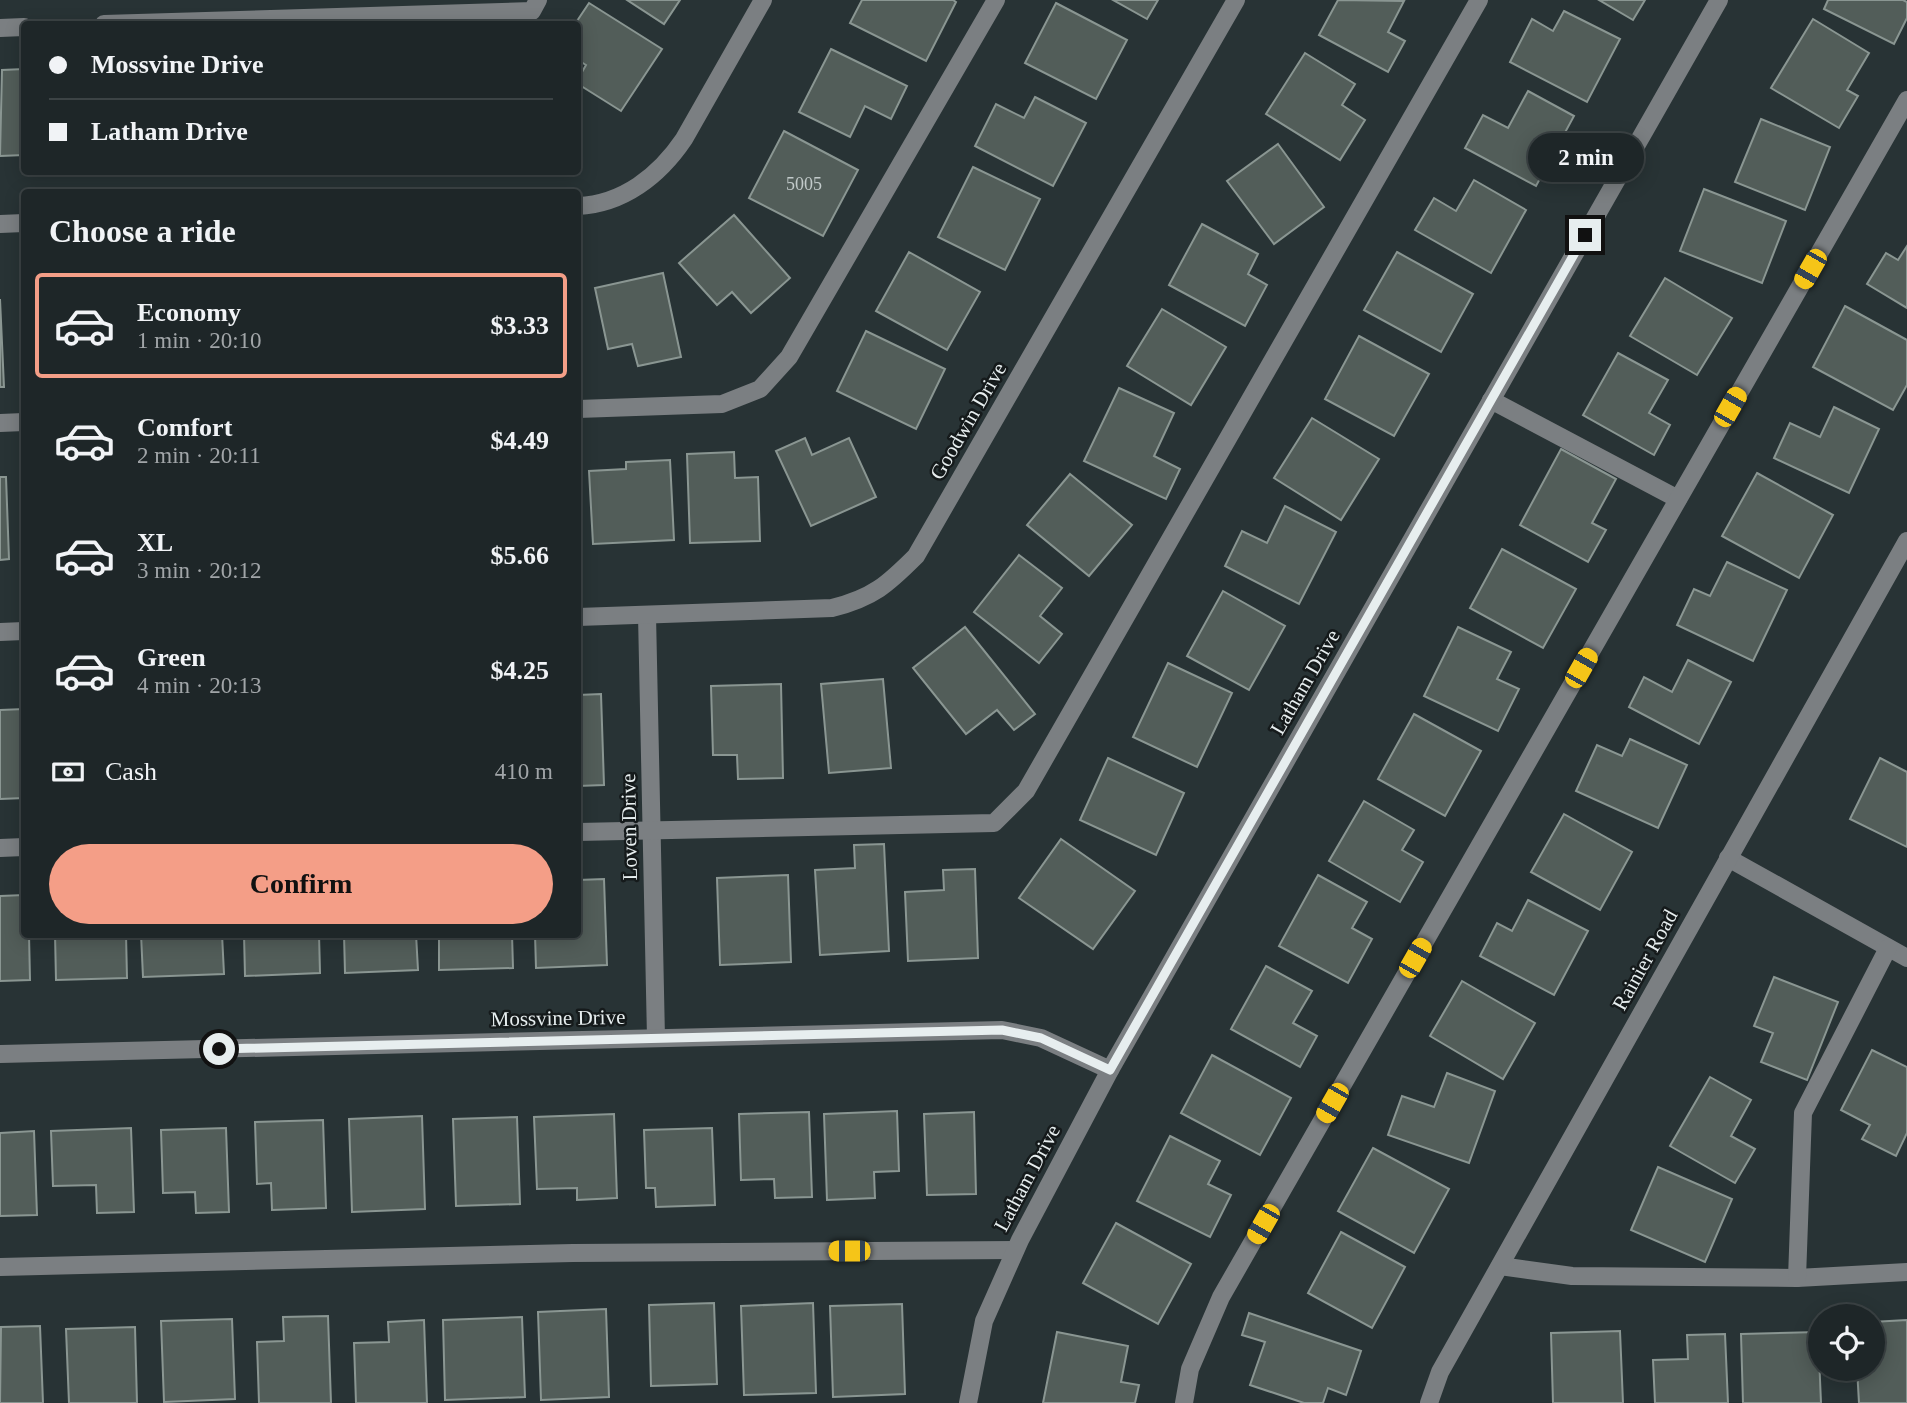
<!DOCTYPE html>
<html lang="en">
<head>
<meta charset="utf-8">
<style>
  body { margin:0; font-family:Georgia,serif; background:#2b3234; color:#f1f3f6; height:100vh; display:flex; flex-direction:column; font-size:26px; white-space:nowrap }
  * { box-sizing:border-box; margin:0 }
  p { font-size:23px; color:#a1a5a8 }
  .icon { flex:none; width:38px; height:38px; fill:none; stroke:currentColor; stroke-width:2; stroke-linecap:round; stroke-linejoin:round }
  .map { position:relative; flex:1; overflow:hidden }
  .sheet { position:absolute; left:21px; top:189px; width:560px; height:749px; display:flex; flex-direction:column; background:#1e2628; border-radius:7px; box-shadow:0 4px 18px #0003,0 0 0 2px #3c4345 }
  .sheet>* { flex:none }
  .banner { position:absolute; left:21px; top:21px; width:560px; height:154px; border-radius:7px; box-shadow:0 4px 18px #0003,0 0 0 2px #3c4345; display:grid; align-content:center; height:154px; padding:0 28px; background:#1e2628 }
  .buttons { position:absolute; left:1808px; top:1304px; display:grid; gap:14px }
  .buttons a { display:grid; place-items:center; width:77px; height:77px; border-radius:50%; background:#1e2628; box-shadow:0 4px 18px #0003,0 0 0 2px #3c4345; font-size:35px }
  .end { position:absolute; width:32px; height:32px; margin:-16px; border:9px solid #e7eeef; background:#111; box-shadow:0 0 0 4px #111 }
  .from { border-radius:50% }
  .bubble { position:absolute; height:49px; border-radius:24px; background:#1e2628; box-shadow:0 4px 18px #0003,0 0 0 2px #3c4345; font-size:23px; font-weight:600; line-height:49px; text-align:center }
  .car { position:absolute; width:21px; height:42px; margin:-21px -10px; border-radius:9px; box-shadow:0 0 5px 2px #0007; background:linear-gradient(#f5c518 24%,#345 0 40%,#f5c518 0 76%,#345 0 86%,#f5c518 0) }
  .banner b { display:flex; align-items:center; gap:24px; height:66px; font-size:26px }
  .banner b+b { border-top:2px solid #3c4345 }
  .banner i { width:18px; height:18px; background:#f1f3f6 }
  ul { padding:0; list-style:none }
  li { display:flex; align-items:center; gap:21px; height:105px; margin:0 14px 10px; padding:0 14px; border:4px solid transparent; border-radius:7px }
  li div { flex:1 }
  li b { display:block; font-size:26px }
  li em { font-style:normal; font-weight:600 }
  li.selected { border-color:#f49e87 }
  li>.icon { width:63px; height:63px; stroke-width:1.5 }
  h2 { padding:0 28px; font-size:32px; line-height:84px }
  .pay { display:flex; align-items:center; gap:18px; height:77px; padding:0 28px; font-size:26px }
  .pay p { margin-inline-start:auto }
  .action { display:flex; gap:14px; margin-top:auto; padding:14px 28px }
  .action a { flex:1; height:80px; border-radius:42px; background:#f49e87; color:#111; font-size:28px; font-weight:600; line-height:80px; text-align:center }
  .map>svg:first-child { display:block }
</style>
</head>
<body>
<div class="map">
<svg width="1907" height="1403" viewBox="0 0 1907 1403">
  <rect width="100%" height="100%" fill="#283335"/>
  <!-- building -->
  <g fill="#525d59" stroke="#8a9692" stroke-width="2">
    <polygon points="627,0 680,0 664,24"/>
    <polygon points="862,0 953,0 956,2 926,61 850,23"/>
    <polygon points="1113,0 1158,0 1147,19"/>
    <polygon points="1338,0 1404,1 1388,32 1405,41 1388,72 1319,35"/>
    <polygon points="1599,0 1645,0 1633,20"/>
    <polygon points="1828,0 1903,0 1907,2 1907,18 1894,44 1824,9"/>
    <polygon points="589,3 662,49 621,111 578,84 578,79 586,65 578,60 578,24 575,24"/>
    <polygon points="1056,3 1127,40 1096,99 1025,63"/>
    <polygon points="1564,11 1620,39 1587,102 1510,62 1532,19 1553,31"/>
    <polygon points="1813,19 1869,53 1847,90 1858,96 1839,128 1771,88"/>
    <polygon points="831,49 907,86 891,119 865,106 850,137 799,112"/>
    <polygon points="1305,53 1355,84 1342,105 1365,120 1340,160 1266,114"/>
    <polygon points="24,69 24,155 0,156 2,70"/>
    <polygon points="1528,91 1574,116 1536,186 1465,148 1483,115 1508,128"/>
    <polygon points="1035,97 1086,123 1053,186 975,146 996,104 1024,118"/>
    <polygon points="1761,119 1830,147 1805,210 1735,182"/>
    <polygon points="784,131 858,170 823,236 749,198"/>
    <polygon points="1278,144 1324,207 1274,244 1227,181"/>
    <polygon points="973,167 1040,199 1005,270 938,237"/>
    <polygon points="1474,180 1526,210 1491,273 1415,230 1434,198 1456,211"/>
    <polygon points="1704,189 1786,221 1762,283 1680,251"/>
    <polygon points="734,215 790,278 751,313 732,292 717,305 679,263"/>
    <polygon points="1202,224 1258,254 1248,274 1267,285 1245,326 1169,285"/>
    <polygon points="1907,246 1907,308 1867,284 1886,253 1898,260"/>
    <polygon points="909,252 980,292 947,350 876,311"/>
    <polygon points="1397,252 1473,294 1441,352 1364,310"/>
    <polygon points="663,273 681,357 638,366 632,344 608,349 595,288"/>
    <polygon points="1665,278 1732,318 1697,375 1630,336"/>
    <polygon points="0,299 4,387 0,387"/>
    <polygon points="1845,306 1907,340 1907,385 1893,410 1813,367"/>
    <polygon points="1162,309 1226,347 1191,405 1127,366"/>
    <polygon points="866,331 945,369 916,429 837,391"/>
    <polygon points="1359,336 1429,374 1394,436 1325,399"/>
    <polygon points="1618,353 1668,380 1649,413 1670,425 1654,455 1583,415"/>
    <polygon points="1119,388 1174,413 1154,456 1180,469 1166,499 1084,461"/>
    <polygon points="1834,407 1879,429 1849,493 1774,458 1790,423 1820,437"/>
    <polygon points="1312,418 1379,459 1341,520 1274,478"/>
    <polygon points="805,438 812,455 849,438 876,497 811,526 776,451"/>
    <polygon points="1561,449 1616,479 1592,523 1606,530 1588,562 1520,525"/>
    <polygon points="734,452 735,478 758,477 760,541 690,543 687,454"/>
    <polygon points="670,460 674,540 593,544 589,471 626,469 626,462"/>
    <polygon points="1757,473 1833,515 1799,578 1722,536"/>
    <polygon points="1070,474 1132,525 1089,576 1027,525"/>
    <polygon points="0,477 6,477 9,559 0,560"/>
    <polygon points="1285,506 1336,532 1299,604 1225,566 1242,531 1267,543"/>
    <polygon points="1502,549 1576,589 1543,648 1470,608"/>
    <polygon points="1019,555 1062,588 1040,616 1062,634 1039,663 974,612"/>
    <polygon points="1727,562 1787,590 1753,661 1677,625 1694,589 1710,596"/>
    <polygon points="1223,591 1285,626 1249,690 1187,656"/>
    <polygon points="965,627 1035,714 1014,730 997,710 966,734 913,668"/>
    <polygon points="1458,627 1511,652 1497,679 1519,689 1498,731 1424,696"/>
    <polygon points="1688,660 1731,682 1699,744 1629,707 1644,677 1672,692"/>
    <polygon points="1168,663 1232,693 1197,767 1133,737"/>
    <polygon points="883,679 891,768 829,773 821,684"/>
    <polygon points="781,684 783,778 738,779 737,755 713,755 711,686"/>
    <polygon points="601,694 604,785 578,786 578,695"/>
    <polygon points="24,709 24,798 0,799 0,710"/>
    <polygon points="1414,714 1481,751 1445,816 1378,779"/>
    <polygon points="1630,739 1687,765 1658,828 1576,791 1597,745 1622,756"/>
    <polygon points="1108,758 1184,793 1156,855 1080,820"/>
    <polygon points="1880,758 1907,772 1907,847 1850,819"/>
    <polygon points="1364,801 1414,830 1402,850 1423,862 1400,902 1329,861"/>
    <polygon points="1564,814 1632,852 1600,910 1531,872"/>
    <polygon points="1061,839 1135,891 1093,949 1019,898"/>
    <polygon points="884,844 889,951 820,955 815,870 855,868 854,845"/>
    <polygon points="975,869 978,958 908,961 905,892 944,890 943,870"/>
    <polygon points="788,875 791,962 720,965 717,878"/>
    <polygon points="1318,875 1367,902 1352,928 1372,939 1348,983 1279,946"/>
    <polygon points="604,879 607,965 536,968 535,934 578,934 578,880"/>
    <polygon points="24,895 24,934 29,934 30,980 0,981 0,896"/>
    <polygon points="1528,900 1588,931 1554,995 1480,956 1497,923 1512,931"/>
    <polygon points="55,934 126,934 127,978 56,980"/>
    <polygon points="141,934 222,934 224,974 143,977"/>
    <polygon points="244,934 319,934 320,973 245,976"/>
    <polygon points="344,934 416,934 418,970 345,973"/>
    <polygon points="439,934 512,934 513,968 439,970"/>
    <polygon points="1266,966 1312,991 1293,1023 1317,1036 1300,1067 1231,1029"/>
    <polygon points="1774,977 1838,1002 1807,1080 1761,1062 1773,1033 1754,1026"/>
    <polygon points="1462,981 1535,1023 1503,1079 1430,1036"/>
    <polygon points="1872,1050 1907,1067 1907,1133 1896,1156 1862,1139 1870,1125 1841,1110"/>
    <polygon points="1212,1055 1291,1098 1260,1155 1181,1113"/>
    <polygon points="1447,1073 1495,1091 1469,1163 1388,1135 1402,1096 1434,1107"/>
    <polygon points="1710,1077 1751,1100 1731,1136 1755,1149 1735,1183 1670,1146"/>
    <polygon points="897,1111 899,1171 874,1172 875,1198 827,1200 824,1114"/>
    <polygon points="809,1112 812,1197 775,1198 774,1179 741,1180 739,1114"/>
    <polygon points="974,1112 976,1194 927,1195 924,1114"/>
    <polygon points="614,1114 617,1198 577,1200 577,1188 537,1189 534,1117"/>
    <polygon points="422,1116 425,1209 352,1212 349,1119"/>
    <polygon points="517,1117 520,1204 456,1206 453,1119"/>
    <polygon points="323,1120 326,1208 272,1210 271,1183 257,1184 255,1122"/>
    <polygon points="131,1128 134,1212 97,1213 96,1185 53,1186 51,1131"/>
    <polygon points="226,1128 229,1212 196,1213 195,1192 163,1193 161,1130"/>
    <polygon points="712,1128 715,1205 656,1207 655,1188 646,1188 644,1130"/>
    <polygon points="34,1131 37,1215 0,1216 0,1133"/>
    <polygon points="1170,1136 1220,1161 1208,1184 1231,1195 1210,1237 1137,1201"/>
    <polygon points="1373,1148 1449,1189 1414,1253 1338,1211"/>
    <polygon points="1658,1167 1732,1199 1705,1262 1631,1230"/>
    <polygon points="1116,1223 1191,1264 1158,1324 1083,1283"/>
    <polygon points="1341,1232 1405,1267 1372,1328 1308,1293"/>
    <polygon points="714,1303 717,1384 651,1386 649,1305"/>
    <polygon points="813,1303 816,1393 744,1395 741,1306"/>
    <polygon points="902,1304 905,1394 833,1397 830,1306"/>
    <polygon points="606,1309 609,1397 541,1400 538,1312"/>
    <polygon points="1249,1313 1361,1351 1346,1395 1328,1388 1323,1403 1304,1403 1250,1385 1265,1342 1242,1335"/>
    <polygon points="328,1316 331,1403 259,1403 257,1342 284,1341 283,1317"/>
    <polygon points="522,1317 525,1397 445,1400 443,1320"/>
    <polygon points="232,1319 235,1399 164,1402 161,1321"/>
    <polygon points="424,1320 427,1403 356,1403 354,1343 389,1342 388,1322"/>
    <polygon points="1907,1320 1907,1403 1859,1403 1857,1368 1872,1368 1872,1322"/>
    <polygon points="40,1326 43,1403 0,1403 1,1327"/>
    <polygon points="135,1327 137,1403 69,1403 66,1329"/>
    <polygon points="1620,1331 1623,1403 1553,1403 1551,1333"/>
    <polygon points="1057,1332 1128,1346 1121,1382 1139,1385 1135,1403 1043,1403"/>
    <polygon points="1818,1332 1821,1403 1743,1403 1741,1334"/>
    <polygon points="1725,1334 1728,1403 1655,1403 1653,1360 1688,1359 1687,1335"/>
  </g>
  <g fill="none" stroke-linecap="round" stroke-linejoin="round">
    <!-- minor -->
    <g stroke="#7b7f82" stroke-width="18">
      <polyline points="104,24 532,11 538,0"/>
      <polyline points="0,28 24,27"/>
      <path d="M578,206C623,204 659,176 684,139L763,0"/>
      <polyline points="0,224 24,223"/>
      <polyline points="1491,400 1678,499"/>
      <polyline points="578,409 722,404 760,389 789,357 996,0"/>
      <polyline points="0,423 24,422"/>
      <polyline points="647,615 656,1038"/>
      <path d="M578,617L832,608C873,598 888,584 916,556L1236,0"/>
      <polyline points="0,632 24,631"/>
      <polyline points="578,832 994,823 1026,791 1479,0"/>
      <polyline points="0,848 24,847"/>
      <polyline points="1728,858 1907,958"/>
      <polyline points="0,1054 1002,1030 1041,1038 1110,1070"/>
      <polyline points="1500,1266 1572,1276 1797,1278 1907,1272"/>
      <polyline points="0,1267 573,1253 1015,1250"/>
      <polyline points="1797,1278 1803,1113 1888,948"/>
      <polyline points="968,1403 984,1321 1020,1240 1110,1070 1719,0"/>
      <polyline points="1184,1403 1190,1369 1221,1297 1907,100"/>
      <polyline points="1429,1403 1440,1372 1907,541"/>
    </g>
  </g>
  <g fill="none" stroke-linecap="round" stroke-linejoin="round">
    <!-- route -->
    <polyline stroke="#e7eeef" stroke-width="9" points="219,1049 1002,1030 1041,1038 1110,1070 1585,235"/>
  </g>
  <g text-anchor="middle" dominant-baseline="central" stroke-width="5" stroke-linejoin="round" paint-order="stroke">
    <!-- number labels -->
    <g font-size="18" fill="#c2caca">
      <text x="804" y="184">5005</text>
    </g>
    <!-- street labels -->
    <g font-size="21" fill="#e7eeef" stroke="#151a1b">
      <text transform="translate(968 421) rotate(-60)">Goodwin Drive</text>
      <text transform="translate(1305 682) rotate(-60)">Latham Drive</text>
      <text transform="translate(629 827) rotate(-91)">Loven Drive</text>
      <text transform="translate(1645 960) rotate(-61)">Rainier Road</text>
      <text transform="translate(558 1018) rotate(-1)">Mossvine Drive</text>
      <text transform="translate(1027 1178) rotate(-62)">Latham Drive</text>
    </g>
  </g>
</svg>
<div class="buttons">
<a><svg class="icon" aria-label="locate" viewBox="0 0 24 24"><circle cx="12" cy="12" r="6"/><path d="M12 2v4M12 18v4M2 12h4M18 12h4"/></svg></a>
</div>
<i class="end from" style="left:219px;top:1049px"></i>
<i class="end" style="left:1585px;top:235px"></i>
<div class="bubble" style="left:1528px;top:133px;width:116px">2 min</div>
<i class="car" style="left:1810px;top:269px;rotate:210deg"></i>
<i class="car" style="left:1730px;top:407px;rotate:30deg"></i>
<i class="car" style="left:1581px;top:668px;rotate:30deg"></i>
<i class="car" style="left:1415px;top:958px;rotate:30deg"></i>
<i class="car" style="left:1332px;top:1103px;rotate:210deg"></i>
<i class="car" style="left:1263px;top:1224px;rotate:210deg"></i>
<i class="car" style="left:849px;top:1251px;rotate:270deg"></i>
<div class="banner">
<b><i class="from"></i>Mossvine Drive</b>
<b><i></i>Latham Drive</b>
</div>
<section class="sheet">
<h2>Choose a ride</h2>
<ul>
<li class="selected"><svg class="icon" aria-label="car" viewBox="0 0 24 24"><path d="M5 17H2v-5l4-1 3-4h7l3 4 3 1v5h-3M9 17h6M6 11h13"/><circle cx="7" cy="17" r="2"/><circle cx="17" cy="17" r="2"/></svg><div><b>Economy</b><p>1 min · 20:10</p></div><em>$3.33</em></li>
<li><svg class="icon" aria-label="car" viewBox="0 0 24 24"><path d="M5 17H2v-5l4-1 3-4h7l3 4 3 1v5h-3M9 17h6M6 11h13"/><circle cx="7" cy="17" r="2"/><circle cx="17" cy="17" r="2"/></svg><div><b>Comfort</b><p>2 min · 20:11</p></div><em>$4.49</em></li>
<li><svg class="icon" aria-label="car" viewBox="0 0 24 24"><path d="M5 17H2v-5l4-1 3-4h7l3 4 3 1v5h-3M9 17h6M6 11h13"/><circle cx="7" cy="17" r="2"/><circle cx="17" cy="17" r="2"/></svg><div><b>XL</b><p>3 min · 20:12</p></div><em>$5.66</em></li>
<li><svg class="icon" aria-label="car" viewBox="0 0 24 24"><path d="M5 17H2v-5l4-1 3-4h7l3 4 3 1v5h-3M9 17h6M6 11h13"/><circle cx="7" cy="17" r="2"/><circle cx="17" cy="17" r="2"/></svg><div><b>Green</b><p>4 min · 20:13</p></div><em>$4.25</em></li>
</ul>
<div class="pay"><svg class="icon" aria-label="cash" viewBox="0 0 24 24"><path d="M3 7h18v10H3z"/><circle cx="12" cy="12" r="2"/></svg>Cash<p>410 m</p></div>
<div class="action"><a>Confirm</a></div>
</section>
</div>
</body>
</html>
